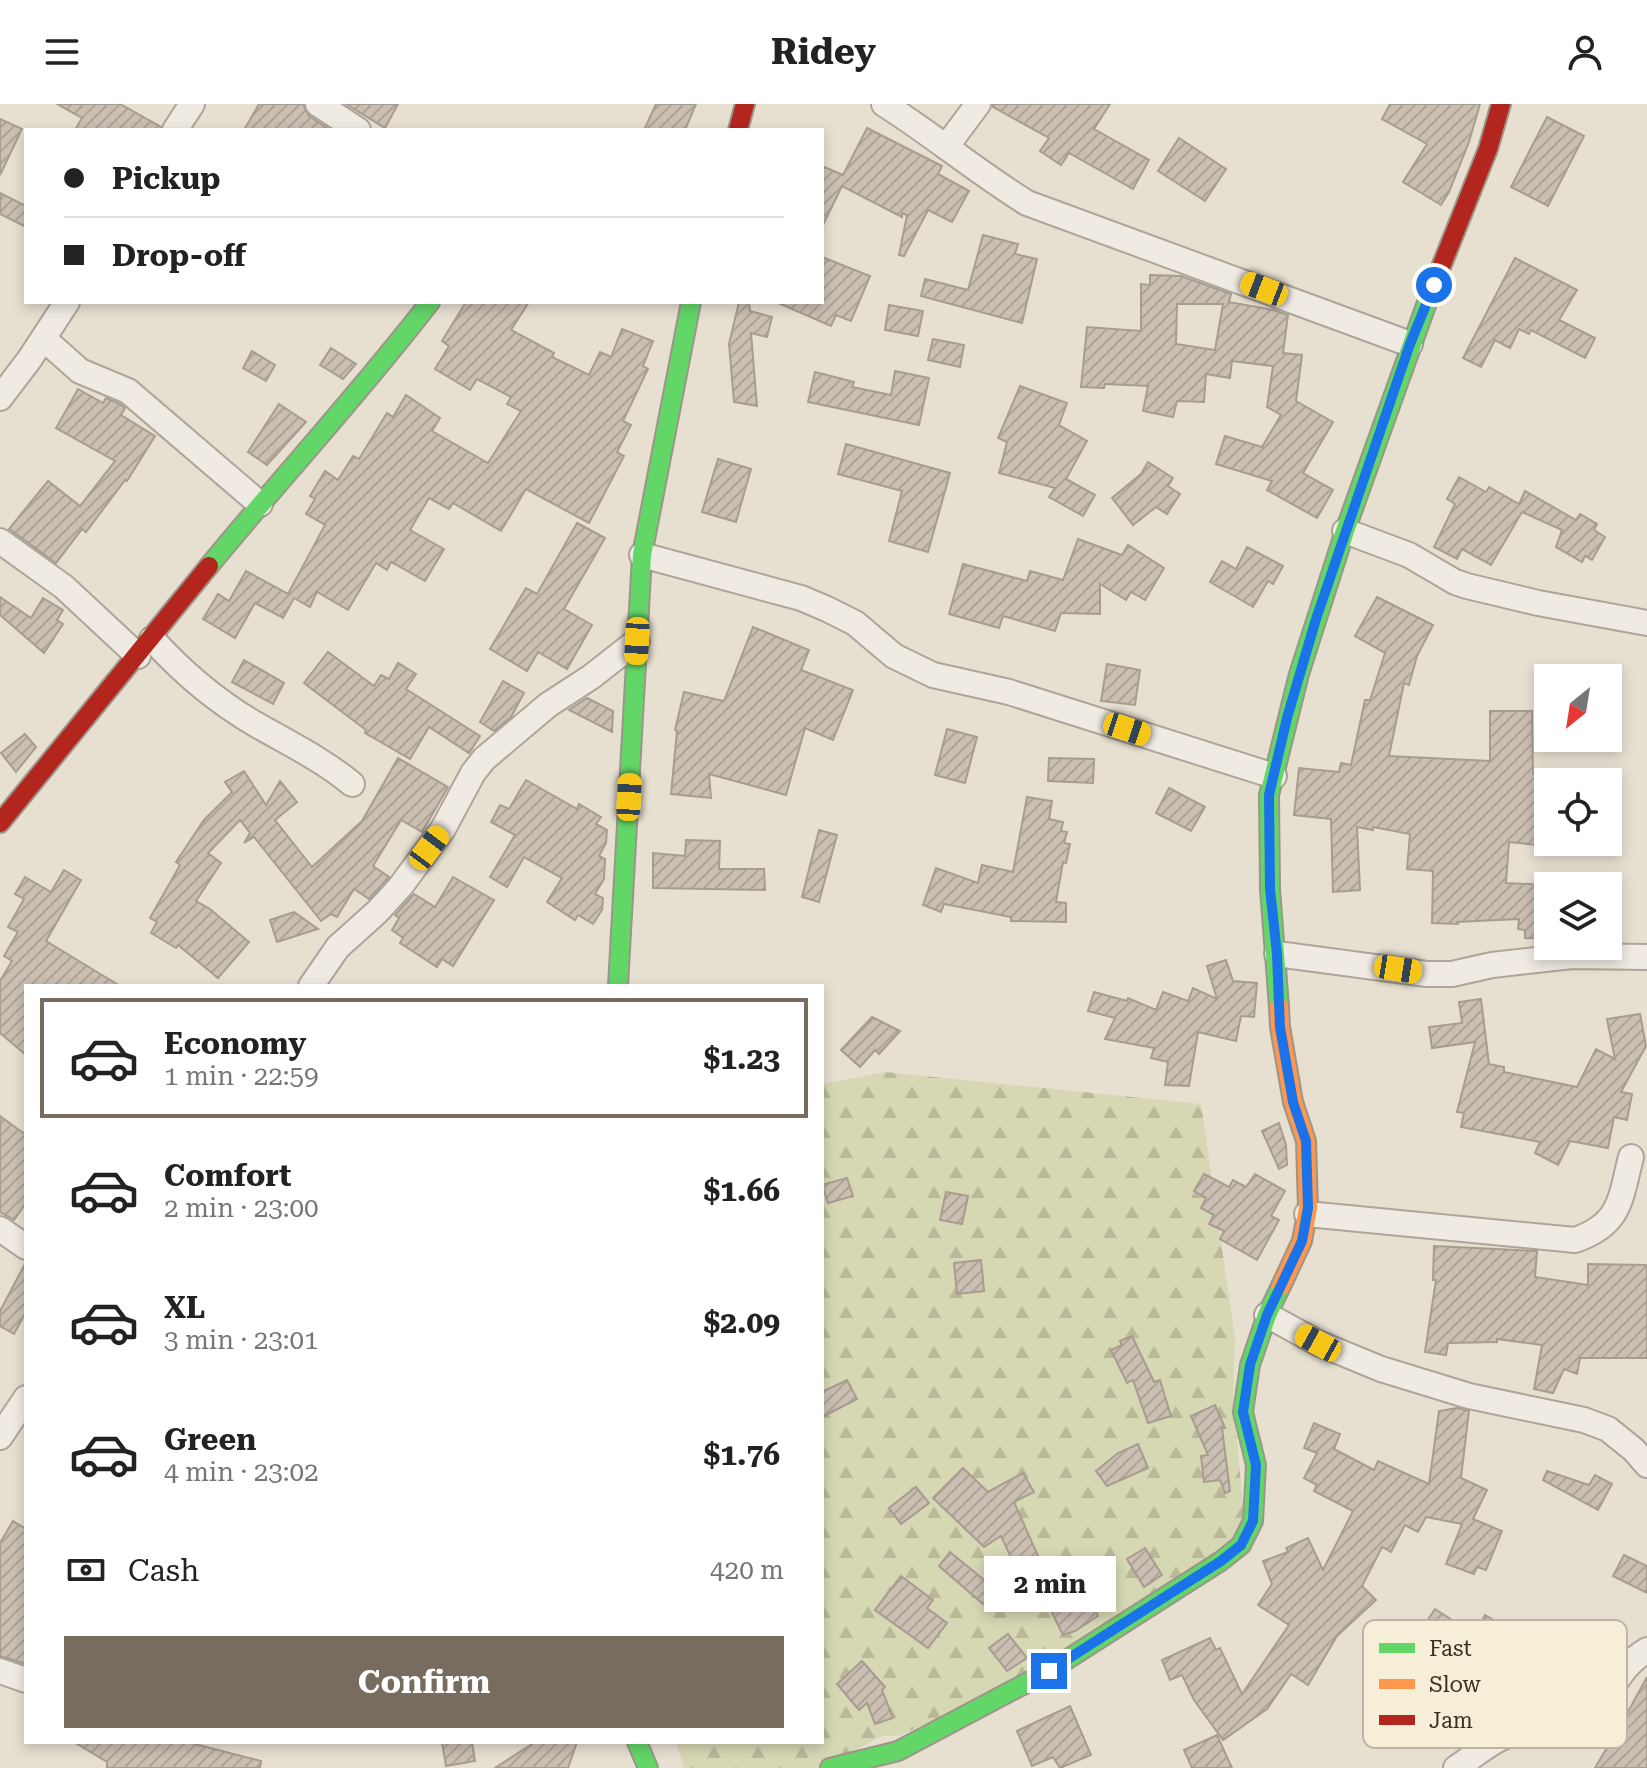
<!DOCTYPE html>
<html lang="en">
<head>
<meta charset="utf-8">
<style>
  body { margin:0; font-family:"Roboto Serif",serif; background:#f6f6f6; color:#222; height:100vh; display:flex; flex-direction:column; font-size:30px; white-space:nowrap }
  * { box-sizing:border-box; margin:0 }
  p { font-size:26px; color:#767676 }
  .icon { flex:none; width:44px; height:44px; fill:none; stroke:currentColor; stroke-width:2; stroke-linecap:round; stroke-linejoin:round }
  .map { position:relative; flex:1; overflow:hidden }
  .sheet { position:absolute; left:24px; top:880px; width:800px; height:760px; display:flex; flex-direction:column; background:#fff; border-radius:0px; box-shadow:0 4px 12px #0003 }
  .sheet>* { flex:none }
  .guide { position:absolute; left:24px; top:24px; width:800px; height:176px; border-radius:0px; box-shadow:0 4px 12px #0003; display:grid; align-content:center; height:176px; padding:0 40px; background:#fff }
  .needle { width:52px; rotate:210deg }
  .fabs { position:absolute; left:1534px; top:560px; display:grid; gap:16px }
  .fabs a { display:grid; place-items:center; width:88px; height:88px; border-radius:0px; background:#fff; box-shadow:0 4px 12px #0003; font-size:40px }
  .end { position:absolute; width:36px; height:36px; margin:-18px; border:10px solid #1a73e8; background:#fff; box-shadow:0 0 0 4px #fff }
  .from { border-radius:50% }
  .bubble { position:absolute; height:56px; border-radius:0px; background:#fff; box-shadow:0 4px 12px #0003; font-size:26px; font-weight:700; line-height:56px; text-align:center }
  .car { position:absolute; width:24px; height:48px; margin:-24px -12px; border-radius:10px; box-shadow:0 0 6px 2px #0007; background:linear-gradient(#f5c518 24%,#345 0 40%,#f5c518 0 76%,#345 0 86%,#f5c518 0) }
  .guide b { display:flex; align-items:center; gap:28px; height:76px; font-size:30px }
  .guide b+b { border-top:2px solid #e0e0e0 }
  .guide i { width:20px; height:20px; background:#222 }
  ul { padding:14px 0 0; list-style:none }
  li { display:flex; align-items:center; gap:24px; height:120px; margin:0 16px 12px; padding:0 24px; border:4px solid transparent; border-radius:0px }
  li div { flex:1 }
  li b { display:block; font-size:30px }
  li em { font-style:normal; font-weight:700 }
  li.on { border-color:#786c5e }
  li>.icon { width:72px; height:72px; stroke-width:1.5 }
  .pay { display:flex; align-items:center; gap:20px; height:88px; padding:0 40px; font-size:30px }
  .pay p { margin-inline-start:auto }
  .cta { display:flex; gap:16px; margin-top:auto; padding:16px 40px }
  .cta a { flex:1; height:92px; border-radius:0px; background:#786c5e; color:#fff; font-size:32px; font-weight:700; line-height:92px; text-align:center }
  header { display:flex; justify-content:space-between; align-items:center; height:104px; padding:0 40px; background:#fff; font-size:36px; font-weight:700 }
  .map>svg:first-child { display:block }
</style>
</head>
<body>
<header><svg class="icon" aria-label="menu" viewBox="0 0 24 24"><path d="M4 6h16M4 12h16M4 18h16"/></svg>Ridey<svg class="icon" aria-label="person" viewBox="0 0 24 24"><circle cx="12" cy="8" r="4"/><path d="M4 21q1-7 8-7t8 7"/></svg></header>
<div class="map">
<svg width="1647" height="1664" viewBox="0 0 1647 1664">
  <defs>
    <pattern id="forest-firs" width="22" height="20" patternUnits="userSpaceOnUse" patternTransform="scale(2)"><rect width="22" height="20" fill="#d6d7b3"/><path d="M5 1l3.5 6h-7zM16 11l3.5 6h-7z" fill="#b9b99a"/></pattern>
    <pattern id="building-hatch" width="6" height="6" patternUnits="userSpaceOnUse" patternTransform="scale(2)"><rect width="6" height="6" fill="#cbbfb2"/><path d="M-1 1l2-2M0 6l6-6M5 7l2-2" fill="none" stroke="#afa499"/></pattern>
  </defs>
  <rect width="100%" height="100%" fill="#e7e0d1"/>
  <!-- forest -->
  <polygon fill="url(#forest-firs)" points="885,968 1201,1000 1235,1234 1233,1294 1246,1434 1078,1554 898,1632 882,1632 822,1664 684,1664 676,1638 822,1638 822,980"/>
  <!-- building -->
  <g fill="url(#building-hatch)" stroke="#a89c90" stroke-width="2" fill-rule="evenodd">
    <polygon points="57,0 120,0 161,23 160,26 75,26 82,14"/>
    <polygon points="259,0 303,0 309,12 330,26 244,26"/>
    <polygon points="346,0 398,0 385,24"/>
    <polygon points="656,0 696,0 685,26 644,26"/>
    <polygon points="993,0 1110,0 1094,25 1149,56 1133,85 1069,49 1061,61 1040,47 1049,34 993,3"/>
    <polygon points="1390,0 1480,0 1469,38 1449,88 1441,101 1403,78 1427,40 1382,15"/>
    <polygon points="1547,13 1584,32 1548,102 1511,83"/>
    <polygon points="0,15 22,25 0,71"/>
    <polygon points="867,24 942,62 938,70 969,87 952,118 928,106 904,152 899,151 907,111 902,109 902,113 842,82 822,123 822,62 843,71"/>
    <polygon points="1179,34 1226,65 1205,97 1158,67"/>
    <polygon points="0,89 26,102 26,123 0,110"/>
    <polygon points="983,131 1018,140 1015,150 1037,155 1022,219 921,192 925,175 968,186"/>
    <polygon points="822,153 870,172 851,217 836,211 831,222 776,198 822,198"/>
    <polygon points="1515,154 1577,186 1559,216 1595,234 1585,254 1531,226 1529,230 1519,225 1510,244 1495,236 1481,263 1463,254"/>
    <path d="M1150,171L1181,172L1231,190L1229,198L1273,206L1288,211L1283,249L1302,251L1296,297L1333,318L1303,369L1333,386L1317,414L1267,386L1272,377L1216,360L1225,332L1262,343L1281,311L1267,303L1273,262L1232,257L1230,274L1206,270L1204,298L1177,297L1173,313L1143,307L1148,282L1105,280L1104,284L1081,283L1087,223L1141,227V180L1150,181ZM1177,200H1223L1215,246L1176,240Z"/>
    <polygon points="466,198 529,198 511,226 554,249 552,253 589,271 600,248 611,253 622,225 653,237 643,262 648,265 623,317 631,321 617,348 624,352 589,419 526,385 501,427 453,399 449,405 429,394 410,426 444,445 425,477 391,458 387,466 376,459 348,506 317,488 310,503 294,494 283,514 255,499 235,534 203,515 218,490 229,497 246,467 288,490 325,421 306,410 315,395 310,392 325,367 338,376 353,352 359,355 387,309 393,313 406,291 440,314 432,327 488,359 521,307 507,300 511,293 477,275 470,286 435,265 449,242 442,237"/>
    <polygon points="739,198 749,198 750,207 772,213 767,233 751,229 757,302 734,298 729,240"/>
    <polygon points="889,201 923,207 918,232 885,226"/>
    <polygon points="933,235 964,241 960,263 928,256"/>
    <polygon points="331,244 356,260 343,275 320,261"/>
    <polygon points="252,247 275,261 266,277 243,264"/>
    <polygon points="895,267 929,274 919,321 808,298 815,268 854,278 852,283 891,291"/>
    <polygon points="1020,282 1067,299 1059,321 1087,337 1066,375 1095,391 1083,412 1049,393 1055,384 999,369 1007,338 998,334"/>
    <polygon points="78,285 103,299 106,294 120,300 125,304 121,311 155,332 127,377 125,376 86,428 82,425 56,459 9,425 48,377 80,402 115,357 56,324"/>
    <polygon points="279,300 306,318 267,361 248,348"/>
    <polygon points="846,340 950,369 928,448 889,437 902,387 838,370"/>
    <polygon points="718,355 751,365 736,418 702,408"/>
    <polygon points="1148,358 1173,374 1168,382 1180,390 1167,410 1156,403 1133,421 1112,394 1141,370"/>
    <polygon points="1459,373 1486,388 1489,383 1519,400 1525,387 1576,416 1580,410 1597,420 1594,426 1605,433 1592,456 1585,452 1582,458 1556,443 1562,426 1522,408 1491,461 1462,445 1457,455 1434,443 1455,400 1447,395"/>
    <polygon points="577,419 605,434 564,505 592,521 567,565 538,548 527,567 490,545 526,484 537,490"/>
    <polygon points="1078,435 1122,451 1128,441 1164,464 1145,496 1131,488 1126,496 1100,480 1100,510 1061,509 1055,527 1003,512 999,524 949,510 963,460 1027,477 1030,467 1063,476"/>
    <polygon points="1247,443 1283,462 1273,480 1268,477 1253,503 1210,478 1222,457 1236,465"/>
    <polygon points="0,493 31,514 43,494 63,506 57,516 63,520 44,549 0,511"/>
    <polygon points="1377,493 1433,521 1417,552 1409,581 1404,579 1389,652 1490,657 1490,607 1532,607 1533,670 1548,672 1546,742 1509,738 1506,779 1548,781 1548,835 1525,834 1525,826 1518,825 1519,815 1457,818 1458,820 1432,819 1433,767 1407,765 1410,730 1373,723 1373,726 1357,723 1360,786 1333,788 1331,715 1294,711 1299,664 1339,668 1341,659 1351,661 1365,596 1370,596 1385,549 1355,532"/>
    <polygon points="753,523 809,546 801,566 853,586 833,636 805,624 786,691 709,670 711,694 671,690 677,627 675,626 684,588 724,597"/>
    <polygon points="328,548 374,582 381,571 389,575 398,559 416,570 406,585 480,632 469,649 429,623 410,655 365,629 366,626 304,579"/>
    <polygon points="244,556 284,579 273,600 232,578"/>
    <polygon points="1107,560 1140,566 1135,601 1101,597"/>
    <polygon points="503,577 524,589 511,613 494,627 480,618"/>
    <polygon points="587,594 613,607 612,628 569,606"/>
    <polygon points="947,625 977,633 965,679 935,671"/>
    <polygon points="25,630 36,643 16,668 1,649"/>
    <polygon points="398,654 448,683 422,728 401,716 373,762 389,773 369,795 354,785 337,813 331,810 321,817 254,733 244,739 250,729 240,716 208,749 221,759 196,797 210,805 249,838 218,874 178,841 176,844 151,829 157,818 150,814 180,761 176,758 204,716 232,688 225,678 244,667 266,701 280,677 297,698 275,716 312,763 362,717"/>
    <polygon points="1049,654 1094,655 1093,679 1048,677"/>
    <polygon points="526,676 577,705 579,700 601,713 596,720 607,726 606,739 599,752 605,755 604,775 595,790 603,794 602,806 593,820 578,811 575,816 547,798 562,774 524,753 507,783 490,773 515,731 491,718 500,701 509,705"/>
    <polygon points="1169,684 1205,703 1191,727 1156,709"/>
    <polygon points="1027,693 1052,697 1049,715 1063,718 1061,727 1067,728 1064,739 1070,740 1066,759 1063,758 1056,798 1066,799 1066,818 1011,817 1011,813 944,800 941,808 923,801 936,764 978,779 982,761 1013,768"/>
    <polygon points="819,726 837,731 819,798 802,793"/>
    <polygon points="686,736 720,737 719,765 764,765 765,786 653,784 653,749 685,752"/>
    <polygon points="64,766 81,776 46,837 120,882 26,882 26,951 0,929 0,877 12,857 4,852 18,828 8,823 24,795 15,790 25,773 51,788"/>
    <polygon points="453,773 494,796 453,862 442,855 437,863 400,839 403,834 392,826 399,814 395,811 414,790 435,803"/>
    <polygon points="294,808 318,825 277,838 270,816"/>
    <polygon points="1226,856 1233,877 1257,879 1254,913 1241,912 1236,937 1198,928 1189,982 1165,981 1168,958 1151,954 1154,944 1105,935 1115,914 1088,907 1094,888 1127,897 1128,894 1156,906 1163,888 1188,897 1193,884 1217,895 1207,862"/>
    <polygon points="1481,895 1489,960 1504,963 1504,968 1577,983 1596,945 1615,955 1607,915 1640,910 1646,942 1621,988 1632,990 1627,1016 1614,1013 1608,1044 1570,1037 1558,1061 1535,1049 1540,1038 1461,1023 1464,1009 1457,1008 1475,938 1432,944 1429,923 1462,919 1459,898"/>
    <polygon points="872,913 900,927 879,950 875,946 860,963 841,946"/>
    <polygon points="0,1012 26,1031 26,1099 14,1116 0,1108"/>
    <polygon points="1279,1019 1286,1041 1287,1061 1279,1065 1262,1027"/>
    <polygon points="1204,1070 1229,1083 1233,1076 1246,1083 1255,1070 1285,1087 1271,1112 1279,1116 1257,1156 1220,1135 1224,1127 1209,1120 1214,1111 1201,1104 1206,1094 1194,1087"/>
    <polygon points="847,1074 853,1092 828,1099 822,1081"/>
    <polygon points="946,1088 968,1092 962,1120 940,1116"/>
    <polygon points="1434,1142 1537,1147 1535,1173 1588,1181 1588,1160 1647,1161 1647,1254 1580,1254 1577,1270 1564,1265 1553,1289 1534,1285 1542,1241 1497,1235 1497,1238 1448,1239 1446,1251 1425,1248 1436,1176 1433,1176"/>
    <polygon points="981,1156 984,1187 957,1190 954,1159"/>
    <polygon points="26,1158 26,1208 14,1230 0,1222 0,1207"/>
    <polygon points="1132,1232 1154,1278 1160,1276 1171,1312 1148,1319 1133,1276 1127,1279 1111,1246 1122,1241 1120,1237"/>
    <polygon points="847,1276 857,1295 822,1313 822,1288"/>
    <polygon points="1215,1301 1225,1324 1222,1324 1230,1387 1225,1389 1220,1376 1204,1378 1201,1352 1208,1351 1191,1312"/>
    <polygon points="1457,1304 1469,1307 1461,1374 1487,1386 1473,1415 1502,1427 1486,1466 1477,1463 1474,1470 1446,1460 1462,1420 1426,1413 1418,1428 1405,1421 1391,1448 1382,1443 1362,1482 1376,1496 1337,1532 1308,1581 1291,1570 1267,1605 1223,1636 1194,1596 1182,1571 1170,1576 1162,1556 1210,1534 1216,1546 1220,1544 1242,1590 1289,1521 1258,1501 1272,1480 1263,1457 1288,1448 1286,1444 1308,1434 1323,1466 1353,1407 1314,1387 1317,1381 1304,1374 1317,1349 1304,1344 1314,1319 1340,1330 1334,1345 1374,1366 1378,1357 1429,1380 1439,1307"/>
    <polygon points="1138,1340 1148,1364 1107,1382 1096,1367 1118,1349"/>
    <polygon points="963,1364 988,1388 1023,1369 1034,1388 1014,1398 1043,1463 1020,1473 1001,1432 984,1443 933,1394"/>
    <polygon points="1547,1367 1589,1381 1595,1371 1612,1380 1598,1406 1543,1376"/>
    <polygon points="916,1383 929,1399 901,1420 889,1404"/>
    <polygon points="13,1417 26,1425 26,1560 0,1552 0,1439"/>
    <polygon points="1145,1444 1162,1471 1144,1483 1127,1455"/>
    <polygon points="950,1448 995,1485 983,1500 939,1462"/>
    <polygon points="1624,1451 1647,1462 1647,1489 1613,1472"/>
    <polygon points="901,1472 933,1496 927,1504 947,1519 928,1544 875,1506"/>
    <polygon points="1087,1491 1098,1512 1075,1527 1063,1531 1052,1509"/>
    <polygon points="1435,1505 1474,1530 1485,1511 1548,1547 1527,1585 1489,1564 1455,1626 1438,1616 1453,1590 1443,1585 1460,1556 1419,1529"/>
    <polygon points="1008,1530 1027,1554 1007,1567 989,1544"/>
    <polygon points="862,1557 885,1583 882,1586 893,1614 875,1620 867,1599 859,1606 837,1580"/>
    <polygon points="1647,1573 1647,1664 1595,1664 1629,1606"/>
    <polygon points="1070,1602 1091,1651 1060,1664 1053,1653 1032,1662 1017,1627"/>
    <polygon points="1217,1631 1232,1664 1192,1664 1184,1646"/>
    <polygon points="74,1638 187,1638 261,1657 260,1664 107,1664 107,1658"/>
    <polygon points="442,1638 472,1638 475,1657 446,1662"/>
    <polygon points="535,1638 577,1638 568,1664 495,1664"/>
  </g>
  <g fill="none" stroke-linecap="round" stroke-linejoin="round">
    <!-- street casing -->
    <g stroke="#ada599" stroke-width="28">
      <g id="street">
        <polyline points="318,0 358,26"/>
        <path d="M884,0C933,31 977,68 1027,99L1410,240"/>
        <polyline points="175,26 192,0"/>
        <polyline points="946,43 978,0"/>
        <polyline points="44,235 80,267 128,287 260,400"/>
        <polyline points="0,294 29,256 67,198"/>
        <polyline points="1345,427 1409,451 1455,478 1467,482 1538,499 1647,519"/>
        <polyline points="0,437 64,483 138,552"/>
        <polyline points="642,451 801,494 827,505 855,519 894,552 933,571 1009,588 1274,672"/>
        <path d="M152,535C183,569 217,598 257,621C290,640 323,656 352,680"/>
        <polyline points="1277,850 1427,870 1452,870 1492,861 1572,852 1647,853"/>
        <polyline points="311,882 338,843 377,808 400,783 443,725 473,669 484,655 548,601 591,573 637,537"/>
        <path d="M1307,1110L1575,1136C1621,1120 1620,1096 1631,1053"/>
        <polyline points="0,1125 26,1143"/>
        <polyline points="1267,1211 1318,1239 1381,1265 1469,1292 1584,1316 1608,1325 1634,1346 1647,1361"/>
        <polyline points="0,1333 26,1294"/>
        <polyline points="0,1567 26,1576"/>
        <path d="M1456,1664C1472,1654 1491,1636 1509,1631C1533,1624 1559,1635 1582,1620C1611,1600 1613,1566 1647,1546"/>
      </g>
    </g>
    <!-- fast casing -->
    <g stroke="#9c958a" stroke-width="22">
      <g id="fast">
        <path d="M209,462C282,373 360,289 430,198"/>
        <polyline points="618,882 642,451 691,198"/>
        <polyline points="1279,903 1270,785 1269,691 1299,570 1345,427 1429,193"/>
        <polyline points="637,1638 648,1664"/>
        <polyline points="830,1664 898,1647 1049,1567 1221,1457 1241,1441 1253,1417 1256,1361 1243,1308 1250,1261 1267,1211 1281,1182"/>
      </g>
    </g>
    <!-- slow casing -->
    <g stroke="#9c958a" stroke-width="22">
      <polyline id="slow" points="1279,903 1280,923 1293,998 1306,1037 1308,1104 1302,1137 1281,1182"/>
    </g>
    <!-- jam casing -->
    <g stroke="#9c958a" stroke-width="22">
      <g id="jam">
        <polyline points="738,26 745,0"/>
        <polyline points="1429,193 1488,45 1501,0"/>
        <polyline points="0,719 209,462"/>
      </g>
    </g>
    <!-- street -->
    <use href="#street" stroke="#efebe3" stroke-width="24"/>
    <!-- fast -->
    <use href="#fast" stroke="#63d668" stroke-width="18"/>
    <!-- slow -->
    <use href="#slow" stroke="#ff974d" stroke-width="18"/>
    <!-- jam -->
    <use href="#jam" stroke="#b3261e" stroke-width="18"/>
  </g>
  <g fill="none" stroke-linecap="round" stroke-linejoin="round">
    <!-- route -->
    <polyline stroke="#1a73e8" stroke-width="10" points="1049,1567 1221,1457 1241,1441 1253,1417 1256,1361 1243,1308 1250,1261 1267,1211 1302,1137 1308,1104 1306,1037 1293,998 1280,923 1277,850 1270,785 1269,691 1287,614 1316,515 1410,240 1434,181"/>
  </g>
  <!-- legend -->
  <rect x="1363" y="1516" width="264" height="128" rx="12" fill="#f7eed8" stroke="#bfb4a1" stroke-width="2"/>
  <rect x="1379" y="1539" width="36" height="10" fill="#63d668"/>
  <rect x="1379" y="1575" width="36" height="10" fill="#ff974d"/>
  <rect x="1379" y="1611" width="36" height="10" fill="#b3261e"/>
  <g font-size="22" fill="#3d2e20">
    <text x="1429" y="1552">Fast</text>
    <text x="1429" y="1588">Slow</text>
    <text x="1429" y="1624">Jam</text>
  </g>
</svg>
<div class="fabs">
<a><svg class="needle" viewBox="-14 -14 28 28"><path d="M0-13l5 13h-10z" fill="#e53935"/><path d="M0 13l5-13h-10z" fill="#767676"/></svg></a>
<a><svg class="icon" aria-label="locate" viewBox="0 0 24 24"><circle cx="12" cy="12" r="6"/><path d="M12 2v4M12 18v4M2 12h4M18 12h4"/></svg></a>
<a><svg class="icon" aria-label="layers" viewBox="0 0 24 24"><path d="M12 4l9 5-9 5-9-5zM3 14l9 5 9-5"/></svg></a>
</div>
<i class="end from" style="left:1434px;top:181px"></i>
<i class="end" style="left:1049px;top:1567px"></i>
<div class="bubble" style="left:984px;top:1452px;width:132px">2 min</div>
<i class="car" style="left:1264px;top:185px;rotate:291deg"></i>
<i class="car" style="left:637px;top:537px;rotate:183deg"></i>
<i class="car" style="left:1127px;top:625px;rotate:108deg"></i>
<i class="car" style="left:629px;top:693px;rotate:3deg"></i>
<i class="car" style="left:429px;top:744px;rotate:37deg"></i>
<i class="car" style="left:1398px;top:865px;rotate:99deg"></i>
<i class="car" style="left:1318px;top:1239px;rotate:299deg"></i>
<div class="guide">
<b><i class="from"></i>Pickup</b>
<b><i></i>Drop-off</b>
</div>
<section class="sheet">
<ul>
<li class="on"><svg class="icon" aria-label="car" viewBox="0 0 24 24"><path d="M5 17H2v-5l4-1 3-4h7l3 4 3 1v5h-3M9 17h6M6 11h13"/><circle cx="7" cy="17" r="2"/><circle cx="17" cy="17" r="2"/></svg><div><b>Economy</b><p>1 min · 22:59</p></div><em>$1.23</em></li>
<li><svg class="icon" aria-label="car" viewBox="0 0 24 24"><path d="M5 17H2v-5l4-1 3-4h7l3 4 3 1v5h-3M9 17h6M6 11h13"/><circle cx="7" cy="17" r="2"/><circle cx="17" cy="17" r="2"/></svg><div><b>Comfort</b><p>2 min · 23:00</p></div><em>$1.66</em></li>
<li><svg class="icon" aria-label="car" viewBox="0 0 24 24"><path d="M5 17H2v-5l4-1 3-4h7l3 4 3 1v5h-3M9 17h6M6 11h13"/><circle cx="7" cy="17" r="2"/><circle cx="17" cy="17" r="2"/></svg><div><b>XL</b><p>3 min · 23:01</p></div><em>$2.09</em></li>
<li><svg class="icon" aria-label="car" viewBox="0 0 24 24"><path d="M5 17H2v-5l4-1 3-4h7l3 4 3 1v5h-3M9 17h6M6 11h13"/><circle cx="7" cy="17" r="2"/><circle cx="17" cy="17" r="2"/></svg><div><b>Green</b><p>4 min · 23:02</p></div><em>$1.76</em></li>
</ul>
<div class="pay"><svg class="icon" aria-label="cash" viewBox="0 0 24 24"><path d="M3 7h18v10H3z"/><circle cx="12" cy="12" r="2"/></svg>Cash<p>420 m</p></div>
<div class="cta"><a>Confirm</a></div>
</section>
</div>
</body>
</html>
